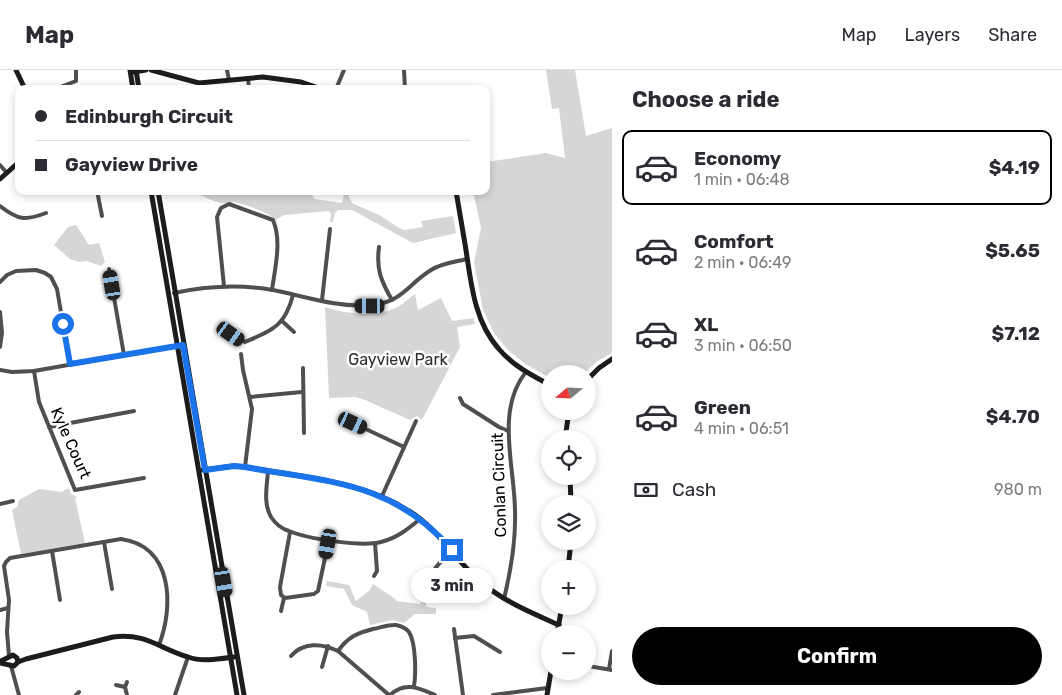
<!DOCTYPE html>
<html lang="en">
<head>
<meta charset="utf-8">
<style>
  body { margin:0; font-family:Rubik,sans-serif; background:#f7f7f7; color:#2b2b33; height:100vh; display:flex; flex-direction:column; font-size:19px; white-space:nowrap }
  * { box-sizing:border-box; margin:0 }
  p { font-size:16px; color:#7c7c81 }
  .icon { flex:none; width:28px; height:28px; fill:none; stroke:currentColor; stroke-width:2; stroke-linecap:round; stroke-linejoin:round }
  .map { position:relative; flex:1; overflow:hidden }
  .sheet { display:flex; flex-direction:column; background:#fff; width:450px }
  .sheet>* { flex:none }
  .hud { position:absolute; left:15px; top:15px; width:475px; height:110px; border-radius:10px; box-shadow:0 2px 8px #0003; display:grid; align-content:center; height:110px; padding:0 20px; background:#fff }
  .needle { width:32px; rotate:251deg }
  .tools { position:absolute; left:541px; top:295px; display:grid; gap:10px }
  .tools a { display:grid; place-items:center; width:55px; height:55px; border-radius:50%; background:#fff; box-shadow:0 2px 8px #0003; font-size:25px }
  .end { position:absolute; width:22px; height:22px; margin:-11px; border:6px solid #1a73e8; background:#fff; box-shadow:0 0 0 2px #fff }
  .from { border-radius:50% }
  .bubble { position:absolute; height:35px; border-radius:18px; background:#fff; box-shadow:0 2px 8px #0003; font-size:16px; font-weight:700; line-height:35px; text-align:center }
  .car { position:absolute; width:15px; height:30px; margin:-15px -8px; border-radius:6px; box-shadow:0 0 4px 1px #0007; background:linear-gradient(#222 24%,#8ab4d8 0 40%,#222 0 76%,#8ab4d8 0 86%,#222 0) }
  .hud b { display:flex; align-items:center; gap:18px; height:48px; font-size:19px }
  .hud b+b { border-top:1px solid #e1e1e2 }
  .hud i { width:12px; height:12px; background:#2b2b33 }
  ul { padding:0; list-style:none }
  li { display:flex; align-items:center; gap:15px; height:75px; margin:0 10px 8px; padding:0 10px; border:2px solid transparent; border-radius:10px }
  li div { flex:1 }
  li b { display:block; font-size:19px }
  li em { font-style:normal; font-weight:700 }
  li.selected { border-color:#000 }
  li>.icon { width:45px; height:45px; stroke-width:1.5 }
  h2 { padding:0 20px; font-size:22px; line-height:60px }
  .pay { display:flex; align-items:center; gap:12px; height:55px; padding:0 20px; font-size:19px }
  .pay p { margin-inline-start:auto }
  .action { display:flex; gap:10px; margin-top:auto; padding:10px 20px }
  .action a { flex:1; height:58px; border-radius:30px; background:#000; color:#fff; font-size:20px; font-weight:700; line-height:58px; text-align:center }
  header { display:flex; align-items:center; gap:30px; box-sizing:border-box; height:70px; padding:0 25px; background:#fff; border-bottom:1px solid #e1e1e2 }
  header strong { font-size:24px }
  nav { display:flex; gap:28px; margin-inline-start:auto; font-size:18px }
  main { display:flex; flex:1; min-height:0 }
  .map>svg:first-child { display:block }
</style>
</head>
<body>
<header>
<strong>Map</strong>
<nav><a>Map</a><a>Layers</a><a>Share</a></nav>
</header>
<main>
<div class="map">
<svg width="612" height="625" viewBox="0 0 612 625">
  <rect width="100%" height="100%" fill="#fff"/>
  <!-- green -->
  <g fill="#d6d6d6">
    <polygon points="546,0 575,0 586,66 612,58 612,283 599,290 583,304 550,304 550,308 525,294 508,280 494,263 483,240 474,193 481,158 473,121 486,121 486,92 546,83 565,88 559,38 552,39"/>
    <path d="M192,121H311L314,129L342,133L345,121H349V127L352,133L381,146L399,158L404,160L423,157L421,151L453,146L456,163L413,173L352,140H338L335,143L333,152H330L331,144L329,141L284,145L276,150C268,142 244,134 233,132C229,132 225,134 221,133C211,131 201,125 192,121Z"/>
    <polygon points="76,155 89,175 99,173 105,192 101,196 87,191 79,192 70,189 54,175 68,157"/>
    <path d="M415,224L418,240L441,228L452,251L473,248L475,254L457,257L460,277L422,350L417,346L410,350L365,330L355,327L329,328L325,237C349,244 375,249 399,236C405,233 410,227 415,224Z"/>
    <polygon points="69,418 71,424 77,427 75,428 85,473 21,484 12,440 17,437 19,430 39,419 61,422"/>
    <polygon points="327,511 349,515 356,531 369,521 373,514 394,528 397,531 420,534 422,529 424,529 427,537 436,538 436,544 415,544 404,553 392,550 370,555 367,542 352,535 344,519 326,516"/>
  </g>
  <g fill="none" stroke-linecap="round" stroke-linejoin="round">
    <!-- street -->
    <g stroke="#4f4f4f" stroke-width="4">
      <polyline points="227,0 229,10"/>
      <polyline points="404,0 405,19"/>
      <polyline points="248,8 249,19"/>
      <polyline points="55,19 76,11 76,0"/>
      <polyline points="336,19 344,0"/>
      <polyline points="0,95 6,102"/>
      <polyline points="97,121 102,146"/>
      <path d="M0,136C18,150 25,151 46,143"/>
      <path d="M379,177C376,199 381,211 392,230"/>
      <polyline points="109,199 124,285"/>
      <polyline points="0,212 7,205 16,201 36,200 45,203 51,207 57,219 70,294"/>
      <path d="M224,216L217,147L221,138L229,134L273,150C282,171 275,198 272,220"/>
      <path d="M174,223C208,216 239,214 273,220C304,226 337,238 370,235C402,233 408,214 431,200C442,193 455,192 467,189"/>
      <polyline points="322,230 330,159"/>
      <polyline points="0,242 2,263 0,277"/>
      <polyline points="282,251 294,262"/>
      <path d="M231,264L245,272C273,260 285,256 293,225"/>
      <polyline points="241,284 243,300 252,339 245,397"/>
      <polyline points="303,298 304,363"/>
      <polyline points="0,300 12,302 34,301 176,276"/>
      <polyline points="34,301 39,332 75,420 144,408"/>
      <polyline points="250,327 302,322"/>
      <polyline points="460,328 463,334 499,357 508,361"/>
      <polyline points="353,353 404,377"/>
      <polyline points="49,357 134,341"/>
      <path d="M268,401C267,416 263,433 271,447C275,453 282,459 289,461C308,469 362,477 381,472C397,468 408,459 420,449"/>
      <polyline points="382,426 416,351"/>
      <polyline points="0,434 13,431"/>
      <polyline points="290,462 280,517 281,525 285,528 314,524 318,521 329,469"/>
      <polyline points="104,472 112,519"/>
      <polyline points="52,481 60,530"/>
      <polyline points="374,506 377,501 375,473"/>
      <path d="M424,520C429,503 440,492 452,480"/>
      <path d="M504,529C511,500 516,471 515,441C515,398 495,340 526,302"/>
      <polyline points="0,540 8,538"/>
      <polyline points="281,541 284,528"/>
      <polyline points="454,559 463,625"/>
      <polyline points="455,568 474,566 500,582"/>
      <path d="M338,581C348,567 357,563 373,559C380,558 389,554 396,555C401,556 406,558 409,562C416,573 416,604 414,616"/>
      <path d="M9,586L7,562L9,530L4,496L6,492L10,488L121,469C173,476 174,536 159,575"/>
      <path d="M291,586C303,572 322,573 338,581L389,625"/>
      <polyline points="11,596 19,625"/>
      <polyline points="588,596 612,600"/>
      <polyline points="322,597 328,576"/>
      <polyline points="609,599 612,581"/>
      <polyline points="116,615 125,617 127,612"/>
      <polyline points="125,617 127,625"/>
      <polyline points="76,625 79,622"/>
      <polyline points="175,625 188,587"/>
      <path d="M390,625C405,611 419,618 435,625"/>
      <polyline points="493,625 547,618"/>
    </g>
    <!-- secondary -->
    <g stroke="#1c1c1c" stroke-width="5">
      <polyline points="16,0 25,19"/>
      <polyline points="130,0 133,19"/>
      <polyline points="136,0 139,19"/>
      <polyline points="151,0 199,13 263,7 301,12 322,19"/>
      <polyline points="134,2 146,0"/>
      <polyline points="0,109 19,92"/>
      <polyline points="151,121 237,625"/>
      <polyline points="158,121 244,625"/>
      <path d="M456,121C459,139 462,156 465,174C471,210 473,249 498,278C512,295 531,305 550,315"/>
      <polyline points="588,309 599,298 612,289"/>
      <polyline points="565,369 569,341"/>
      <path d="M203,400L234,396L245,397C300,407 361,410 409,441C440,460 455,491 482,513C505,532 532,543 559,555"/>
      <polyline points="570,406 571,434"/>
      <polyline points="568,499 571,471"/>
      <polyline points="557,564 562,536"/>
      <polyline points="1,591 13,585 17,588 18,592"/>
      <path d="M0,593L14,596L18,592L26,589L113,567C147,563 158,578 188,587C202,592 219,589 234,587"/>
      <polyline points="547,625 551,601"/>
    </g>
  </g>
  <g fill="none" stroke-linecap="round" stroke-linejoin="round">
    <!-- route -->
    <path stroke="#1a73e8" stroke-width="6" d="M63,254L70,294L183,275L205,400L234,396L245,397C327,412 393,411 452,480"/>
  </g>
  <g text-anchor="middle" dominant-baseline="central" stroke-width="5" stroke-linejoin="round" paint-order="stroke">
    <!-- park labels -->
    <g font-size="16" fill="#2d2d2d" stroke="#fff">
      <text x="398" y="289">Gayview Park</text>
    </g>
    <!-- street labels -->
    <g font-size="16" fill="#000" stroke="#fff">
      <text transform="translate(71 373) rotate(66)">Kyle Court</text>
      <text transform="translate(499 415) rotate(-92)">Conlan Circuit</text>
    </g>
  </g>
</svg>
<div class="tools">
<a><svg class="needle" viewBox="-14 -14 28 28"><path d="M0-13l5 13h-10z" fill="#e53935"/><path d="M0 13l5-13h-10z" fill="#7c7c81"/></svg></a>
<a><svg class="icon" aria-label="locate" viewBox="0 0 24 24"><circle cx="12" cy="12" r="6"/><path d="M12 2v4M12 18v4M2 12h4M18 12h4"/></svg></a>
<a><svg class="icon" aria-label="layers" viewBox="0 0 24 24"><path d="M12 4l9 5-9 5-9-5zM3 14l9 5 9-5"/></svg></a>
<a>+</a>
<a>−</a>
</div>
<i class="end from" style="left:63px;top:254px"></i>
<i class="end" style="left:452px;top:480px"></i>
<div class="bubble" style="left:411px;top:498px;width:82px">3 min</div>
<i class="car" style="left:112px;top:215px;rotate:350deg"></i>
<i class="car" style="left:370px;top:236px;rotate:270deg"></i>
<i class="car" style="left:231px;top:264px;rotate:125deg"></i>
<i class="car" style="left:353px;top:353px;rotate:115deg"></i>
<i class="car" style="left:328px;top:474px;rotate:190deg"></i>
<i class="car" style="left:224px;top:512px;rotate:170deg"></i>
<div class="hud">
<b><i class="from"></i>Edinburgh Circuit</b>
<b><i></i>Gayview Drive</b>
</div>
</div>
<section class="sheet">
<h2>Choose a ride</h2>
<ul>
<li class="selected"><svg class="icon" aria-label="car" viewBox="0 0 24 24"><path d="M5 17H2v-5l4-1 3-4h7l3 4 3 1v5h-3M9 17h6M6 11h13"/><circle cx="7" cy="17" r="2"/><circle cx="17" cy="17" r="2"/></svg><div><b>Economy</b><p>1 min · 06:48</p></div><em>$4.19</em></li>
<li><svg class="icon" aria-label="car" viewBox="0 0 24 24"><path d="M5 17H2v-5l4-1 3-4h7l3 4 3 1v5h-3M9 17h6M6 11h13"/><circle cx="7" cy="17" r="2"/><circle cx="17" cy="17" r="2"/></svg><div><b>Comfort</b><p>2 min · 06:49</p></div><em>$5.65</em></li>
<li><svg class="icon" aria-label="car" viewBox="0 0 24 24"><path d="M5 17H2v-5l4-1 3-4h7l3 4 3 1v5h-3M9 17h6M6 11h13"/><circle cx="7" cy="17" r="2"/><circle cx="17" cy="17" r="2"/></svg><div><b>XL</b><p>3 min · 06:50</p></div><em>$7.12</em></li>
<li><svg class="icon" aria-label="car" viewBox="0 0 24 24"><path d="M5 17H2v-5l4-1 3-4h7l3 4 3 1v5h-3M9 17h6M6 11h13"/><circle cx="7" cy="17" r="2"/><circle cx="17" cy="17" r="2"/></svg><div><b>Green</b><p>4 min · 06:51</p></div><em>$4.70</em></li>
</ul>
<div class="pay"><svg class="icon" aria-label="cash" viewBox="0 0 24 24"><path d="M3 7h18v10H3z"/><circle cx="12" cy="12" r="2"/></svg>Cash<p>980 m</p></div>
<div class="action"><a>Confirm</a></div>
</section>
</main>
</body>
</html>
